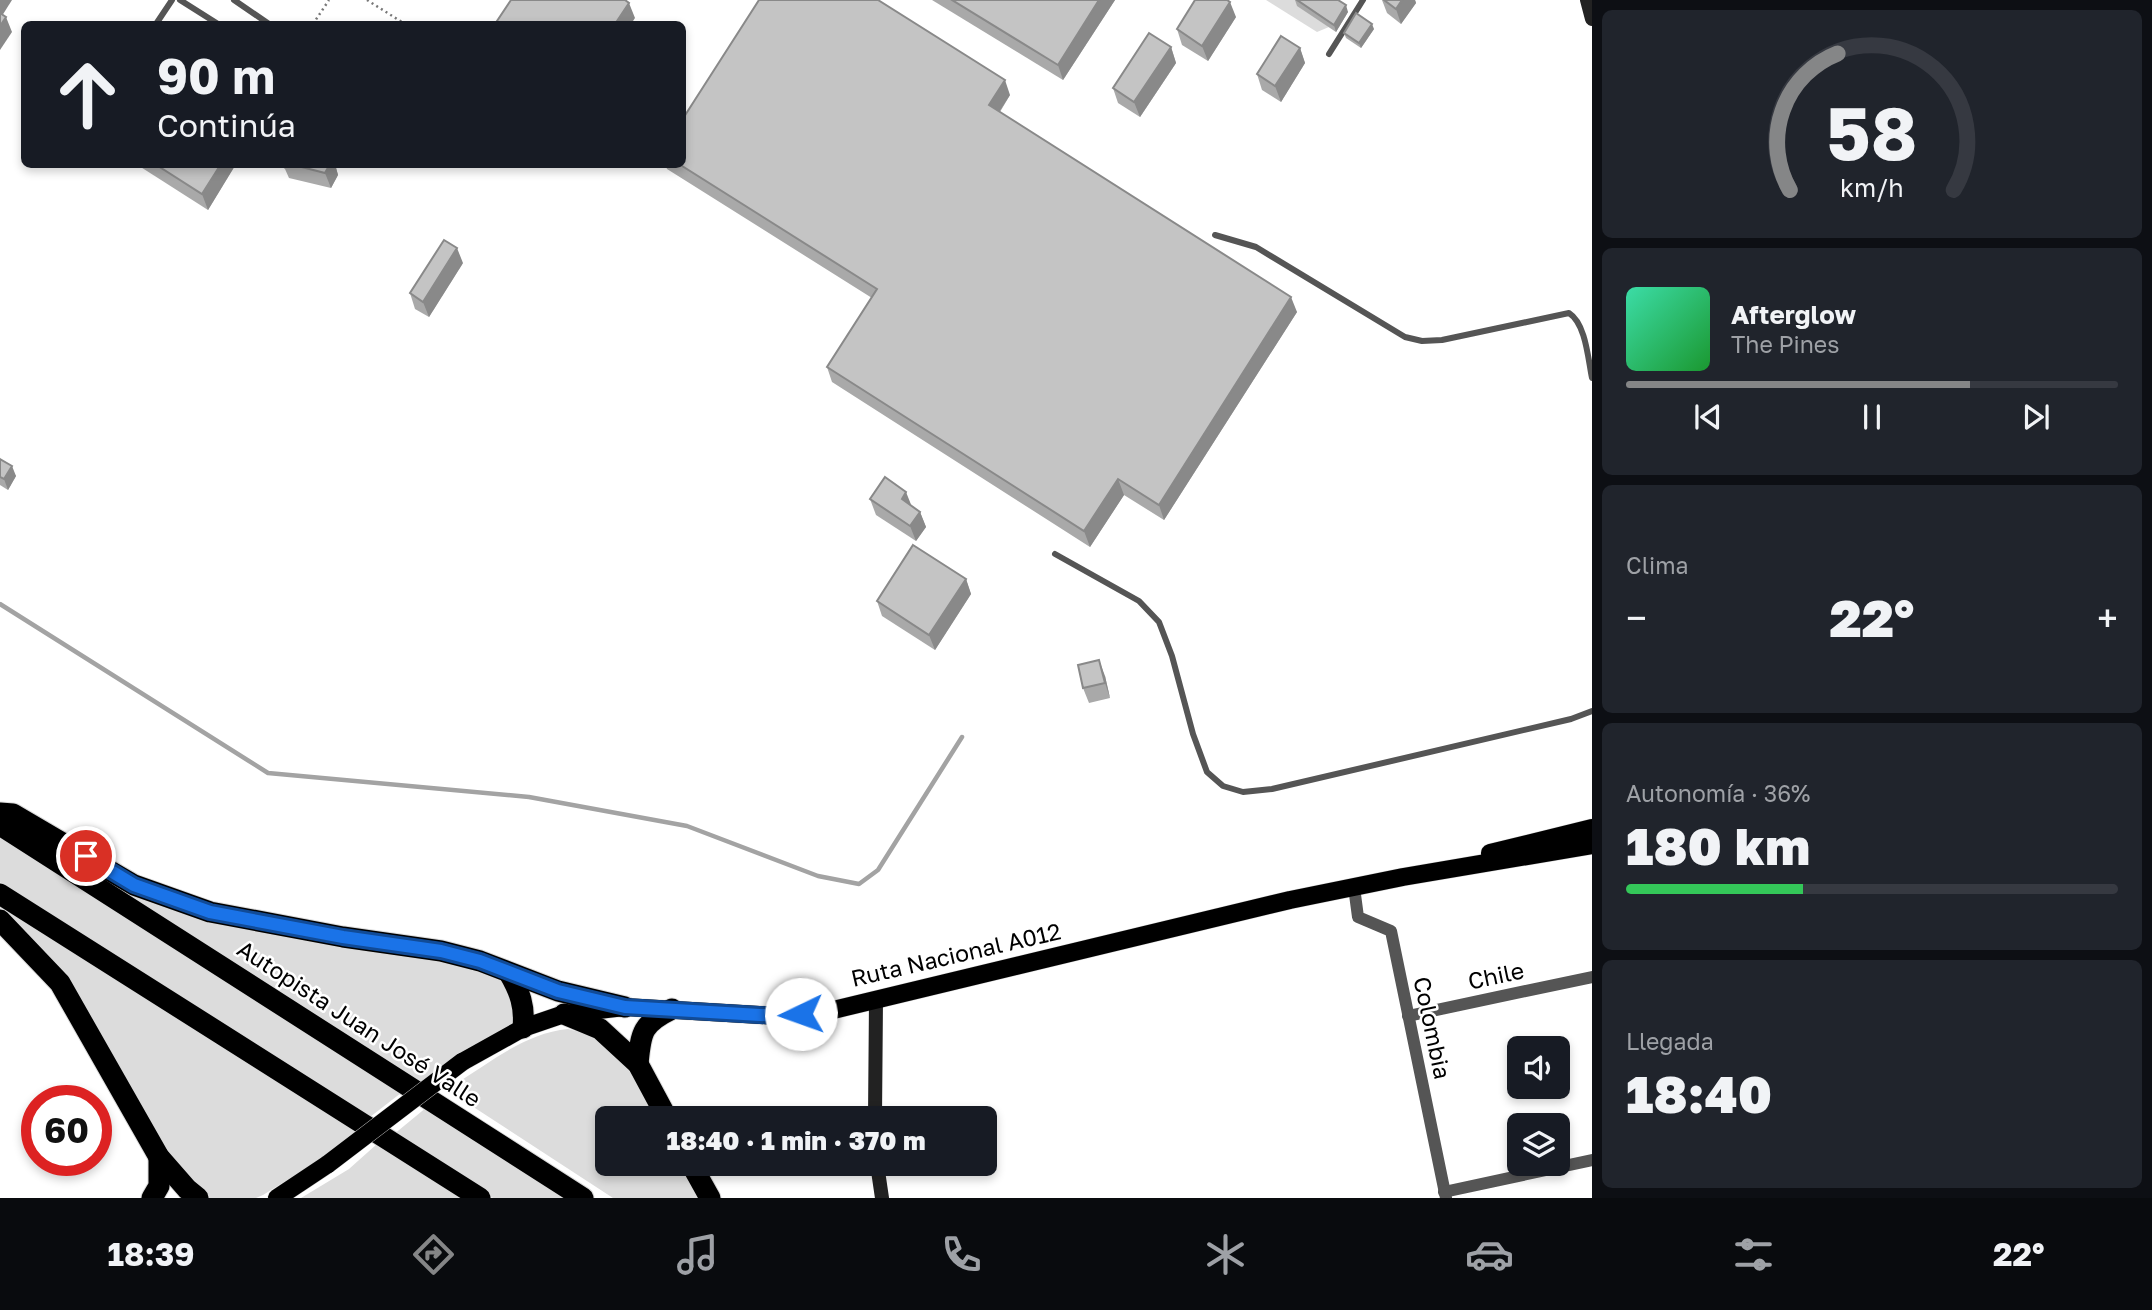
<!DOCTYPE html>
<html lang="es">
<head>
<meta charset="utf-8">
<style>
  body { margin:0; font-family:"Golos Text",sans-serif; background:#20242c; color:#f1f3f6; height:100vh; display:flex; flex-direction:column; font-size:26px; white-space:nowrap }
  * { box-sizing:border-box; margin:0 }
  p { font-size:23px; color:#9ea1a6 }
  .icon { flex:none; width:38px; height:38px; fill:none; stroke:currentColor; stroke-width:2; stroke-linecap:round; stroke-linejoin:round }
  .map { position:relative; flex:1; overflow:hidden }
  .drawer { display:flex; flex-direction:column; gap:10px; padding:10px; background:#0d0f14; width:560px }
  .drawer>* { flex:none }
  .guide { position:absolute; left:21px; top:21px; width:665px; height:147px; border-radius:10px; box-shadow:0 4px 10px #0003; background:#171b24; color:#f1f3f6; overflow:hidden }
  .tools { position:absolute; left:1507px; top:1036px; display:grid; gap:14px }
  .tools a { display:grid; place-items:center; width:63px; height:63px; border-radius:10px; background:#171b24; box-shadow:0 4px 10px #0003; font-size:35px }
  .speed { position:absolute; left:21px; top:1085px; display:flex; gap:14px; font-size:35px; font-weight:700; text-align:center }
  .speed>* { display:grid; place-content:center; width:91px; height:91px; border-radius:50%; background:#171b24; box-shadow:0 4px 10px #0003; line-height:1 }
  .speed .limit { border:10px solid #d22; background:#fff; color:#111 }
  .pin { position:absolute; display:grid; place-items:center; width:60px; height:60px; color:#fff; margin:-30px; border:4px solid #fff; border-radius:50%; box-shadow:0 2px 7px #0007 }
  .me { position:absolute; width:77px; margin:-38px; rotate:267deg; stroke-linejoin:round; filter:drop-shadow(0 0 5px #0008) }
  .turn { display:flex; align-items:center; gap:24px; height:147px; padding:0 21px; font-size:32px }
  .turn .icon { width:91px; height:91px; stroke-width:2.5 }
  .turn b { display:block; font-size:49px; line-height:60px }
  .big { font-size:52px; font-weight:800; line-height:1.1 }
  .drawer .card { flex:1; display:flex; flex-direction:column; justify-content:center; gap:10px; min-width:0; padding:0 24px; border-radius:10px; background:#20242c }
  .drawer .dial { align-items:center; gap:0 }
  .dial svg { height:182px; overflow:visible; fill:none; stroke:#363941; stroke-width:7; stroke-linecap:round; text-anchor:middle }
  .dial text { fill:#f1f3f6; stroke:none }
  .song { display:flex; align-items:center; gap:21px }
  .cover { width:84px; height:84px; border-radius:10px; background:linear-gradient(135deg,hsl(160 70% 55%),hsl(130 70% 35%)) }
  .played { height:7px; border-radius:4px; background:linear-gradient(90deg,#858687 70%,#363941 70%) }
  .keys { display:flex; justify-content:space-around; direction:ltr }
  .heat { display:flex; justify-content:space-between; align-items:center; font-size:38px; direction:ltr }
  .charge { height:10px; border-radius:5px; background:linear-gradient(90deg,#34c759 36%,#363941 0) }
  .trip { position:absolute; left:595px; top:1106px; width:402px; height:70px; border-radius:10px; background:#171b24; box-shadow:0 4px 10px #0003; font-weight:800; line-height:70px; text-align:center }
  .tab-bar { display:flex; height:112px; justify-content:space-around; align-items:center; background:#090b0e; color:#9ea1a6 }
  .tab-bar .icon { width:49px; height:49px }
  .tab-bar .selected { color:#858687 }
  .tab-bar b { font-size:32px; color:#f1f3f6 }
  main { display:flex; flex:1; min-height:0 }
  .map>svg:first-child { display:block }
  .green { fill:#dcdcdc }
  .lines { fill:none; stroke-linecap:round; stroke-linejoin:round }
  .stream { stroke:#a3a3a3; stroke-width:4.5 }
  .primary-casing { stroke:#dbdbdb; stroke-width:19 }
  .motorway-casing { stroke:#dbdbdb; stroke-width:23 }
  .path { stroke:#777; stroke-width:2.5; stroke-dasharray:2 3.5; stroke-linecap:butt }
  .service { stroke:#555; stroke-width:6 }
  .minor { stroke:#555; stroke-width:12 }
  .secondary { stroke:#222; stroke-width:14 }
  .primary { stroke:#000; stroke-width:18 }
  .motorway { stroke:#000; stroke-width:21 }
  .primary-bridge-casing { stroke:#dbdbdb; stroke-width:19; stroke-linecap:butt }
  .primary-bridge { stroke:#000; stroke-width:18 }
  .wall { fill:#a9a9a9 }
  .shaded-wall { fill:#898989 }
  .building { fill:#c4c4c4; stroke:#898989; stroke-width:2 }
  .route-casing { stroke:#114b97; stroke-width:18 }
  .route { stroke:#1a73e8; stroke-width:12 }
  .labels { text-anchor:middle; stroke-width:5; stroke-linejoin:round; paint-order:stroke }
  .street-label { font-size:23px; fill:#000; stroke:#fff }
</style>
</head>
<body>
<main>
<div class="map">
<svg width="1592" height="1198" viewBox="0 0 1592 1198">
  <rect width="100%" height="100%" fill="#fff"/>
  <g class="green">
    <path d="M 1266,0 L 1301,0 L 1329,27 L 1317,32 Z"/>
    <path d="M 0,837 L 401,1093 L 370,1117 L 0,882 Z"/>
    <path d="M 105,882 L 460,964 C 499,978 513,977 515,1023 L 425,1084 Z"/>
    <path d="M 0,902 L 356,1132 L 326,1156 L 263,1195 L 256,1198 L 208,1198 L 179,1171 L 0,912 Z"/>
    <path d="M 568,1029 L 591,1035 L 626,1065 L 661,1118 L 607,1118 L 607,1164 L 684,1164 L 704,1198 L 613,1198 L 455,1095 L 457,1083 C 492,1061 526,1033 568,1029 Z"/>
    <path d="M 427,1107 L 570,1198 L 493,1198 L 393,1135 Z"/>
    <path d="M 377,1144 L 464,1198 L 301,1198 L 349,1169 Z"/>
  </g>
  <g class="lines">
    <path class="stream" d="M 0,604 L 268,773 L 529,797 L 687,826 L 818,876 L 859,884 L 878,870 L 962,737"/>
    <g class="primary-casing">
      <g id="primary">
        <path d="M 1490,853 L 1592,828"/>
        <path d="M 462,1062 L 523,1028 L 564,1014 L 625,1007 L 778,1016 L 825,1012 L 1290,900 L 1403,877 L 1592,845"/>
        <path d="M 277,1198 L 328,1164"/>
      </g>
    </g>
    <g class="motorway-casing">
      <g id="motorway">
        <path d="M 0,813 L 13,814 L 134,885 L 210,912 L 343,937 L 441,951 L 480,961 L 558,991 L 625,1007"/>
        <path d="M 0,825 L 583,1198"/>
        <path d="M 0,894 L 480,1198"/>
        <path d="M 0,920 L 60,983 L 159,1157 L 187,1189 L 198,1198"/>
        <path d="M 509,973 C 520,992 525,1006 523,1028"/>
        <path d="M 564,1014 L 600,1029 L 638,1064 L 667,1118"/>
        <path d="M 638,1064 C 641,1033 641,1024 672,1009"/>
        <path d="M 691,1164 L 710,1198"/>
        <path d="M 152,1198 L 159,1186 L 159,1157"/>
      </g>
    </g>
    <g class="path">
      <path d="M 367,0 L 405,24"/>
      <path d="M 313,24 L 329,0"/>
    </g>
    <g class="service">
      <path d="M 180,0 L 218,24"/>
      <path d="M 234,0 L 269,24"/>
      <path d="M 156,24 L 172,0"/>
      <path d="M 1329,54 L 1363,0"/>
      <path d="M 1215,235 L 1256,247 L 1405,337 L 1422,341 L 1442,340 L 1569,313 C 1586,324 1588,359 1592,378"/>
      <path d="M 1055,554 L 1139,601 L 1159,622 L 1172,656 L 1193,734 L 1207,772 L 1223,786 L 1243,792 L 1272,789 L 1571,719 L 1592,711"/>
    </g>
    <g class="minor">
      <path d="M 1354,887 L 1358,917 L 1391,931 L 1446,1198"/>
      <path d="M 1408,1016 L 1592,977"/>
      <path d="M 1444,1192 L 1592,1160"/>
    </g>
    <g class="secondary">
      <path d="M 1587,0 L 1592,19"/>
      <path d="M 875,1118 L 876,1000"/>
      <path d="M 877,1164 L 882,1198"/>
    </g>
    <use href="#primary" class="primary"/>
    <use href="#motorway" class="motorway"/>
    <g class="primary-bridge-casing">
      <path id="primary-bridge" d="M 328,1164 L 462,1062"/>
    </g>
    <use href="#primary-bridge" class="primary-bridge"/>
  </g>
  <g class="wall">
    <path d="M 932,0 L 1115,0 L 1063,80 Z"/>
    <path d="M 1295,0 L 1338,0 L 1348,12 L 1336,32 L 1297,6 Z"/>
    <path d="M 1382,0 L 1415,0 L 1416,3 L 1401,24 L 1387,13 Z"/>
    <path d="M 1236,17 L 1208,61 L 1182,45 L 1177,29 Z"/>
    <path d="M 1374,29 L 1361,48 L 1346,38 L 1344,33 Z"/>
    <path d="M 1171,47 L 1176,63 L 1140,117 L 1118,103 L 1113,88 Z"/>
    <path d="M 1300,48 L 1305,63 L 1281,102 L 1262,90 L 1257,74 Z"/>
    <path d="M 1010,95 L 1000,112 L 1297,312 L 1164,520 L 1124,495 L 1090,547 L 832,382 L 827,367 L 872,298 L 667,169 L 665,164 L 682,164 Z"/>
    <path d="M 136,164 L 236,164 L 208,210 Z"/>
    <path d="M 279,164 L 335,164 L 338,175 L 331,188 L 289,178 L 285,169 Z"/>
    <path d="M 463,263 L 429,317 L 415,309 L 410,293 Z"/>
    <path d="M 0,459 L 16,476 L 8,490 L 0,485 Z"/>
    <path d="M 870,499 L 911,505 L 920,512 L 926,527 L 916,541 L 876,515 Z"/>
    <path d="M 966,579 L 971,594 L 935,650 L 882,616 L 877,601 Z"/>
    <path d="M 1105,676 L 1110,698 L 1089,703 L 1083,688 Z"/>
  </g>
  <g class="shaded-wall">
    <path d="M 0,0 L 12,0 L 0,19 Z"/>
    <path d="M 1099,0 L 1115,0 L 1063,80 L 1058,65 Z"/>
    <path d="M 1402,0 L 1415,0 L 1416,3 L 1401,24 L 1396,9 Z"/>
    <path d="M 1230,2 L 1236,17 L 1208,61 L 1202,46 Z"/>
    <path d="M 629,3 L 635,18 L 631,24 L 615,24 Z"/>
    <path d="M 1346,5 L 1348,12 L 1336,32 L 1334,25 Z"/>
    <path d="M 6,17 L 12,32 L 0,50 L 0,26 Z"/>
    <path d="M 1372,24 L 1374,29 L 1361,48 L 1359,43 Z"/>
    <path d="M 1171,47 L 1176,63 L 1140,117 L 1134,102 Z"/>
    <path d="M 1300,48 L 1305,63 L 1281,102 L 1275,86 Z"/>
    <path d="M 1005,80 L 1010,95 L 994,120 L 989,105 Z"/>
    <path d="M 221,164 L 236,164 L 208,210 L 202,194 Z"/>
    <path d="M 330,164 L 335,164 L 338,175 L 331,188 L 325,173 Z"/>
    <path d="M 457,248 L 463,263 L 429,317 L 423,302 Z"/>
    <path d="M 1291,297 L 1297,312 L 1164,520 L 1159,505 Z"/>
    <path d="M 12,466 L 16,476 L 8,490 L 4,479 Z"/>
    <path d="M 1118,479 L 1124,495 L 1090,547 L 1084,531 Z"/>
    <path d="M 906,492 L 912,507 L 902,499 Z"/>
    <path d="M 920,512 L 926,527 L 916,541 L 910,526 Z"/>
    <path d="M 966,579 L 971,594 L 935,650 L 929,635 Z"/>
    <path d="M 1099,660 L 1105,676 L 1110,698 L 1105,683 Z"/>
  </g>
  <g class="building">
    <path d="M 511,0 L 625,0 L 629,3 L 615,24 L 495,24 Z"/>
    <path d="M 759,0 L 878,0 L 1005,80 L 989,105 L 1291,297 L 1159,505 L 1118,479 L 1084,531 L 827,367 L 877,289 L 679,164 L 682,164 L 682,120 Z"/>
    <path d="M 952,0 L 1099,0 L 1058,65 Z"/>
    <path d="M 1195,0 L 1227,0 L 1230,2 L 1202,46 L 1177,29 Z"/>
    <path d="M 1297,0 L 1338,0 L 1346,5 L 1334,25 Z"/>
    <path d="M 1384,0 L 1402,0 L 1396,9 Z"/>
    <path d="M 0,13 L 6,17 L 0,26 Z"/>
    <path d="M 1356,13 L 1372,24 L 1359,43 L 1344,33 Z"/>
    <path d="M 1149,33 L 1171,47 L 1134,102 L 1113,88 Z"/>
    <path d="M 1281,36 L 1300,48 L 1275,86 L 1257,74 Z"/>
    <path d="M 155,164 L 221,164 L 202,194 Z"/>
    <path d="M 290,164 L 330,164 L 325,173 Z"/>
    <path d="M 444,240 L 457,248 L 423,302 L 410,293 Z"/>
    <path d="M 0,459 L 12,466 L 4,479 L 0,477 Z"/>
    <path d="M 885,477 L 906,492 L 902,499 L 920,512 L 910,526 L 870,499 Z"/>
    <path d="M 913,545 L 966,579 L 929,635 L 877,601 Z"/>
    <path d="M 1099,660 L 1105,683 L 1083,688 L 1078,665 Z"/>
  </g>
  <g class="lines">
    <g class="route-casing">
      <path id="route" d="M 86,856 L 134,885 L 210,912 L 343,937 L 441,951 L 480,961 L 558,991 L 625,1007 L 778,1016 L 801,1014"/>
    </g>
    <use href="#route" class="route"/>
  </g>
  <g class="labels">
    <g class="street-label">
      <text transform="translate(956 955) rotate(-13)" y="8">Ruta Nacional A012</text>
      <text transform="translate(1496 976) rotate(-12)" y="8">Chile</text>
      <text transform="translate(359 1024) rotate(33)" y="8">Autopista Juan José Valle</text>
      <text transform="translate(1432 1028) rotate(78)" y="8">Colombia</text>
    </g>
  </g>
</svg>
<div class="tools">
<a><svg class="icon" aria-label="sound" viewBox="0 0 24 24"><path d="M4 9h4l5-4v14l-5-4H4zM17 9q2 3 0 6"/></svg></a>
<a><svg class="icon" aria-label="layers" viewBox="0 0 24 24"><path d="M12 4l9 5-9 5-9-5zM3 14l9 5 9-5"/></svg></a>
</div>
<div class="speed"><div class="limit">60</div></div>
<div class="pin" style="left:86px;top:856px;background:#d93025"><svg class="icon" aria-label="arrive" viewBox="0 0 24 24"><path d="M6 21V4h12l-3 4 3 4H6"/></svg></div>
<svg class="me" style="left:801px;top:1014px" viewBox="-20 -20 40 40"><circle r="19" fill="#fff"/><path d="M0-13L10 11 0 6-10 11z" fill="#1a73e8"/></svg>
<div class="trip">18:40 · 1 min · 370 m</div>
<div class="guide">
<div class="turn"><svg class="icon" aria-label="ahead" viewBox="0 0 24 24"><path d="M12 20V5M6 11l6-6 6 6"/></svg><div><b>90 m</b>Continúa</div></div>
</div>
</div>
<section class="drawer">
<div class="card dial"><svg viewBox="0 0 100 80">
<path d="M14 69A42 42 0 1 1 86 69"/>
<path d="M14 69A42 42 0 0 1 35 9" stroke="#858687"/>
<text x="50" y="56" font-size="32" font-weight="700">58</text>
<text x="50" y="72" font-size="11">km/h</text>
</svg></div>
<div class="card">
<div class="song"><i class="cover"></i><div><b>Afterglow</b><p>The Pines</p></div></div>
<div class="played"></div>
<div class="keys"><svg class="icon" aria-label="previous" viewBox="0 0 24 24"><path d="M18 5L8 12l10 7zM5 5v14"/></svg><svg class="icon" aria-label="pause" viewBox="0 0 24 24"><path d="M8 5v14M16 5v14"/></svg><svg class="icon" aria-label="next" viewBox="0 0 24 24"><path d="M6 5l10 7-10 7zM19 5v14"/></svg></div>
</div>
<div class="card"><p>Clima</p>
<div class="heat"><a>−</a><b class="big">22°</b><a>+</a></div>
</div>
<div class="card"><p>Autonomía · 36%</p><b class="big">180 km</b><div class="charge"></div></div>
<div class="card"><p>Llegada</p><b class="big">18:40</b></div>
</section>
</main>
<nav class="tab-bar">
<b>18:39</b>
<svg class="icon selected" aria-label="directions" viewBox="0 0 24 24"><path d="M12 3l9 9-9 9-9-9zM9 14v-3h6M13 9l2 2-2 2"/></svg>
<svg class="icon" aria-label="music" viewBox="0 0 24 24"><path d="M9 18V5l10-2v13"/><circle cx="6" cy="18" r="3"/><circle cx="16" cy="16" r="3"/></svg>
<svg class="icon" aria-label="phone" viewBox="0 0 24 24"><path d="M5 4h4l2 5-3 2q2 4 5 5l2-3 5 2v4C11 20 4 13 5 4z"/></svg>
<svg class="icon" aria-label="climate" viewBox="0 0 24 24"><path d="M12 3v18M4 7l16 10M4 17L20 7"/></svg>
<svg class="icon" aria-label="car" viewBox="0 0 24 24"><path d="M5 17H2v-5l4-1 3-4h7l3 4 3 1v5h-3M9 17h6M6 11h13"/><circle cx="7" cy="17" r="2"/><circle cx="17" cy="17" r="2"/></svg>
<svg class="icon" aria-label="filters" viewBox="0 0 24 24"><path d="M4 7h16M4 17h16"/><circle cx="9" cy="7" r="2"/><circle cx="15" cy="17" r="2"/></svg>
<b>22°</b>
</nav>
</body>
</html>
